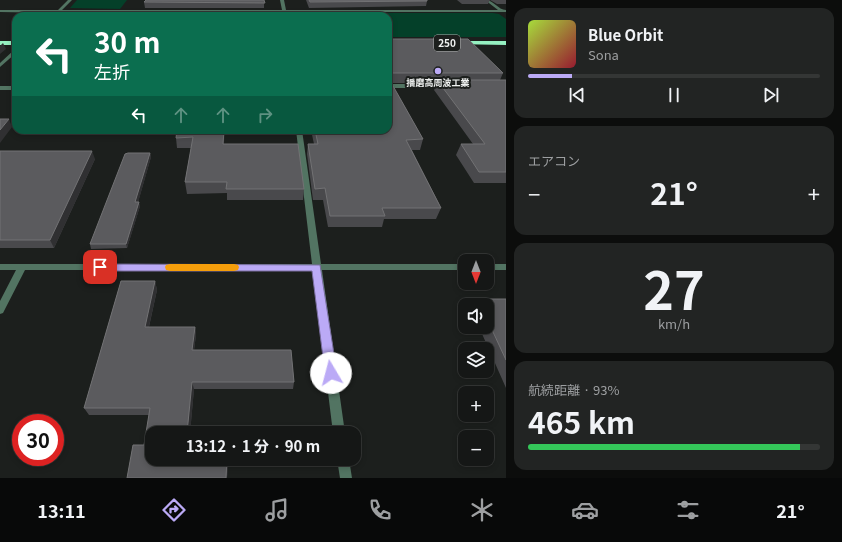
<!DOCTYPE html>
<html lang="ja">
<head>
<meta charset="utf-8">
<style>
  body { margin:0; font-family:Georgia,"Noto Sans JP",serif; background:#222423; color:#f1f3f6; height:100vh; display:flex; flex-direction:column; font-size:15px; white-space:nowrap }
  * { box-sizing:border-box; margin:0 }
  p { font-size:13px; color:#9d9fa1 }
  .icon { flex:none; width:22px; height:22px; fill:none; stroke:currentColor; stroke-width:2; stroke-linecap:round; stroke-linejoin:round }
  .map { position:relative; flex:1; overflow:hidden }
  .details { display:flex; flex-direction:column; gap:8px; padding:8px; background:#0c0d0c; width:336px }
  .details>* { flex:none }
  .hud { position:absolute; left:12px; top:12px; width:380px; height:122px; border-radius:12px; box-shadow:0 2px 6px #0003,0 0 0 1px #343635; background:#0b6e4f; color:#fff; overflow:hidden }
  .needle { width:26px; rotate:180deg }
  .tools { position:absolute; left:458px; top:254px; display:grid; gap:8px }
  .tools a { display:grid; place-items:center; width:36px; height:36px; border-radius:8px; background:#151716; box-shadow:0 2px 6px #0003,0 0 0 1px #343635; font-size:20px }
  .speed { position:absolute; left:12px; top:414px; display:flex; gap:8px; font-size:20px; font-weight:700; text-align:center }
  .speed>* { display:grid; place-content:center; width:52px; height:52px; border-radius:50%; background:#151716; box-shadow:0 2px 6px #0003,0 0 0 1px #343635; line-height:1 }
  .speed .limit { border:6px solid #d22; background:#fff; color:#111 }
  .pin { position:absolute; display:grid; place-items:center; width:34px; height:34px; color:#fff; margin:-17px; border-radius:8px; box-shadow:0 2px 6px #0006 }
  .me { position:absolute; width:44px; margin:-22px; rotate:352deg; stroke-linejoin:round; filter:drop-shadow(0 0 3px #0008) }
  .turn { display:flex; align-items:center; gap:14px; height:84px; padding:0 16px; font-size:18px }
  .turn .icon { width:52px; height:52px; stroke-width:2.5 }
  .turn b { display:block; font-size:28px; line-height:34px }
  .lanes { display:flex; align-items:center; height:38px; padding:0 16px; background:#0003; justify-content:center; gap:20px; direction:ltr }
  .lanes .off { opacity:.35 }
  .big { font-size:30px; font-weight:700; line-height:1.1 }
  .details .widget { flex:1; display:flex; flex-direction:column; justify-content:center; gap:6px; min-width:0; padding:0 14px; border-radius:12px; background:#222423 }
  .details .dial { align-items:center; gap:0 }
  .dial b { font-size:52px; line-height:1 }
  .song { display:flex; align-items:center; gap:12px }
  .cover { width:48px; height:48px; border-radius:6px; background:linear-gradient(135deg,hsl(80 70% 55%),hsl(350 70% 35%)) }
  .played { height:4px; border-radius:2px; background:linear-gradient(90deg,#bbaaf6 15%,#343635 15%) }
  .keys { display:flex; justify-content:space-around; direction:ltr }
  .heat { display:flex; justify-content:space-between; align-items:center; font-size:22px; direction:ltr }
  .charge { height:6px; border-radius:3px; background:linear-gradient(90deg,#34c759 93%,#343635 0) }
  .trip { position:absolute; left:145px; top:426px; width:216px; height:40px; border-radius:12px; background:#151716; box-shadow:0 2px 6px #0003,0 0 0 1px #343635; font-weight:700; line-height:40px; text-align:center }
  .menu { display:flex; height:64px; justify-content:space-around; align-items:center; background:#080909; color:#9d9fa1 }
  .menu .icon { width:28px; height:28px }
  .menu .current { color:#bbaaf6 }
  .menu b { font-size:18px; color:#f1f3f6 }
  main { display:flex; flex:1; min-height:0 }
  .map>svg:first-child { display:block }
  .green { fill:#044029 }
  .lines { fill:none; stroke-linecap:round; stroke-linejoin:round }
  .street { fill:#527462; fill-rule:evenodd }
  .highway { fill:#95f0c1; fill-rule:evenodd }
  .wall { fill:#49494c }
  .shaded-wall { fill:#303032 }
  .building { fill:#5b5b5e; stroke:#727274 }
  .route { fill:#bbaaf6; stroke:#7a6ea0 }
  .slow { fill:#f59e0b }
  .poi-dot { fill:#bbaaf6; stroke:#1c1f1d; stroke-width:1.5 }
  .labels { text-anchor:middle; stroke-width:4; stroke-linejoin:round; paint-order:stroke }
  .far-poi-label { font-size:9px; font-weight:bold; fill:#eef0ef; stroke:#1c1f1d }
  .shield { fill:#1c1f1d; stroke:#afb1b0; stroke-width:1 }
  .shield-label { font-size:10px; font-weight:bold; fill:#eef0ef }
</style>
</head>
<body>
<main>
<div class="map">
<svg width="506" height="478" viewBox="0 0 506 478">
  <rect width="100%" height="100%" fill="#1c1f1d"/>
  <g class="green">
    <path d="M 77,0 L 127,0 L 120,9 L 70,8 Z"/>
    <path d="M 69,13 L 493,13 L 499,14 L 506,19 L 506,37 L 388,37 L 388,16 L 61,16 Z"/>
  </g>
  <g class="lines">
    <g class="street">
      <path d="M 68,0 L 72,0 L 62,10 L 282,10 L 280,0 L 284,0 L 286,10 L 498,10 L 485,0 C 494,0 498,10 506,10 L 506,12 L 60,12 L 58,13 L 0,12 L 0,10 L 58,10 Z"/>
      <path d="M 14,50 L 16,50 L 16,53 L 0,67 L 0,63 Z"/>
      <path d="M 388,84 L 445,84 L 448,86 L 445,88 L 388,88 Z"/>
      <rect x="0" y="86" width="16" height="4"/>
      <path d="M 296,130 L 302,130 L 321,264 L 465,264 L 465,270 L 322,270 L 345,433 L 333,433 L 313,270 L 25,270 L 3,313 L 0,314 L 0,301 L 16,270 L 0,270 L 0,264 L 312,264 Z"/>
      <rect x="487" y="264" width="19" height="6"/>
      <path d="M 337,459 L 349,459 L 352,478 L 340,478 Z"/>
    </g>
    <g class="highway">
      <rect x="0" y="41" width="16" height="4"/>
      <path d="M 455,41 L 506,41 L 506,45 L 453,44 L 453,42 Z"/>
    </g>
  </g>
  <g class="wall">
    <path d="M 264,0 L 264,8 L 145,8 L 144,2 Z"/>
    <path d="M 306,0 L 427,0 L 427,1 L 426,6 L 309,8 Z"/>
    <path d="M 457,0 L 490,0 L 488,4 L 462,4 Z"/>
    <path d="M 490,0 L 506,0 L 506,4 L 497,4 Z"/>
    <path d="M 388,39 L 503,73 L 500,80 L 506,80 L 506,183 L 474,183 L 456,155 L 461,144 L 473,144 L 434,90 L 436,83 L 391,83 L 423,139 L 420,150 L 412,150 L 441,208 L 436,219 L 384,219 L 382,227 L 328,227 L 323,200 L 313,200 L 307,154 L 308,144 L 314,144 L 311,130 L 388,130 Z"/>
    <path d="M 177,130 L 224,144 L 304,189 L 303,200 L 227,200 L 227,193 L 187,194 L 185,182 L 191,148 L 177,148 L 176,138 Z"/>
    <path d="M 0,151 L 95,159 L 54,248 L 0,248 Z"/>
    <path d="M 150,153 L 151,157 L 138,202 L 140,206 L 127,248 L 91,249 L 90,244 Z"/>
    <path d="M 121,281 L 155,281 L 157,290 L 149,327 L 195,327 L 196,335 L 194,350 L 291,350 L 294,382 L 293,389 L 194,389 L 190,433 L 152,433 L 152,459 L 228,459 L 227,478 L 127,478 L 133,445 L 144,445 L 149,415 L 89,415 L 84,408 Z"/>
    <path d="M 478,299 L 506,299 L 506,388 L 479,327 L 487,327 L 487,305 L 474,305 Z"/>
  </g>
  <g class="shaded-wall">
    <path d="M 3,43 L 6,49 L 0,54 L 0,46 Z"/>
    <path d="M 9,119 L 12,127 L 0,143 L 0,130 Z"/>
    <path d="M 224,130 L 225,130 L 223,155 L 223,144 Z"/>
    <path d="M 92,151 L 95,159 L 54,248 L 50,240 Z"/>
    <path d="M 150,153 L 151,157 L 137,206 L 135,202 Z"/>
    <path d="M 139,202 L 140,206 L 127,248 L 126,244 Z"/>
    <path d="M 155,281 L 157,290 L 147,335 L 145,327 Z"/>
    <path d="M 195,327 L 196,335 L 193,358 L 192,350 Z"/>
    <path d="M 192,382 L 194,389 L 190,433 L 187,433 Z"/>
    <path d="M 227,459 L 228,459 L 227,478 L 226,478 Z"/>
  </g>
  <g class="building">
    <path d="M 146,0 L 264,0 L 265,3 L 144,2 Z"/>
    <path d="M 309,0 L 427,0 L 427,1 L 310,2 Z"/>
    <path d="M 388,39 L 468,39 L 503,73 L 388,73 Z"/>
    <path d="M 388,77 L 423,139 L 406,140 L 441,208 L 382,208 L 385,216 L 330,216 L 325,188 L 315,189 L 308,144 L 318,144 L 315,130 L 388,130 Z"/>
    <path d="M 437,80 L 506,80 L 506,172 L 479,172 L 461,144 L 485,144 Z"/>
    <path d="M 0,119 L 9,119 L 0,130 Z"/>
    <path d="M 177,130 L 224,130 L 223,144 L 298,144 L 304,189 L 226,189 L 227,182 L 185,182 L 193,137 L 176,138 Z"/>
    <path d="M 0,151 L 92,151 L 50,240 L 0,240 Z"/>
    <path d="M 128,153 L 150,153 L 135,202 L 139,202 L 126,244 L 90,244 L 125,154 Z"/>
    <path d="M 121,281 L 155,281 L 145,327 L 195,327 L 192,350 L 291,350 L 294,382 L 192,382 L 187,433 L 152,433 L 152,459 L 227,459 L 226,478 L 127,478 L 133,445 L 144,445 L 150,408 L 84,408 Z"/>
    <path d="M 478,299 L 506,299 L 506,360 L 487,319 L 487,305 L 480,305 Z"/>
  </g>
  <path class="route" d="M 100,264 L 320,265 L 337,373 L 335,377 L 331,378 L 327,377 L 325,373 L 312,271 L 100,271 L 96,270 L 95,267 L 96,265 Z"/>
  <path class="slow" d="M 170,264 L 234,264 L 238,265 L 239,267 L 238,270 L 234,271 L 170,271 L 166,270 L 165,267 L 166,265 Z"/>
  <circle class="poi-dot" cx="438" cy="71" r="4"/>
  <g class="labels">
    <g class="far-poi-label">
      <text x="438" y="86">播磨高周波工業</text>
    </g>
    <rect class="shield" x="434" y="35" width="26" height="16" rx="3"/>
    <g class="shield-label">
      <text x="447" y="47">250</text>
    </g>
  </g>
</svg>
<div class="tools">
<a><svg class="needle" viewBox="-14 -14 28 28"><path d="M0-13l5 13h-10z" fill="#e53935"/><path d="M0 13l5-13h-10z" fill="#9d9fa1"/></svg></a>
<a><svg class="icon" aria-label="sound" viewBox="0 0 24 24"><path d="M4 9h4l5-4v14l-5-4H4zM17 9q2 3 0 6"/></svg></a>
<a><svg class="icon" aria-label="layers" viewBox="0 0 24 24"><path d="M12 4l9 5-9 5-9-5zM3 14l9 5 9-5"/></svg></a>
<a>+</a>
<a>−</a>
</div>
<div class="speed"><div class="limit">30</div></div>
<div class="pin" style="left:100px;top:267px;background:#d93025"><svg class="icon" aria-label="arrive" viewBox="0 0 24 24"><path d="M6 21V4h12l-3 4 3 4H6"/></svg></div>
<svg class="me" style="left:331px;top:373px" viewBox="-20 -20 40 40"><circle r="19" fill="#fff"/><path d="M0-13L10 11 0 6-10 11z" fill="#bbaaf6"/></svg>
<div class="trip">13:12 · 1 分 · 90 m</div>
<div class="hud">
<div class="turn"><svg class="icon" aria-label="left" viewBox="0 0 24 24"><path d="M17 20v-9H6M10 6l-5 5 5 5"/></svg><div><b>30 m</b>左折</div></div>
<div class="lanes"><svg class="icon" aria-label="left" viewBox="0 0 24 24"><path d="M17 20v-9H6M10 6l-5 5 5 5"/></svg><svg class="icon off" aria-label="ahead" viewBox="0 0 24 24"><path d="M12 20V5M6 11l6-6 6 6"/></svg><svg class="icon off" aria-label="ahead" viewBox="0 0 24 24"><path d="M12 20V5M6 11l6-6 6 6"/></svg><svg class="icon off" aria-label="right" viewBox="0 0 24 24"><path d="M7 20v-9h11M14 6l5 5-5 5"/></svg></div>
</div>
</div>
<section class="details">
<div class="widget">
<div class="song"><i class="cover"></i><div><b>Blue Orbit</b><p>Sona</p></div></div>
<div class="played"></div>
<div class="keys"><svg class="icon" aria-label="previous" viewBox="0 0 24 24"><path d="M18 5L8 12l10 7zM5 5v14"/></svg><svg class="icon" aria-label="pause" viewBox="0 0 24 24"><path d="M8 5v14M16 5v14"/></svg><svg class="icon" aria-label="next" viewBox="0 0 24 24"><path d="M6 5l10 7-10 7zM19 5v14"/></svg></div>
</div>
<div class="widget"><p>エアコン</p>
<div class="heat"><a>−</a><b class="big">21°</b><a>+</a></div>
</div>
<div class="widget dial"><b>27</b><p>km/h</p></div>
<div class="widget"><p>航続距離 · 93%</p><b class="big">465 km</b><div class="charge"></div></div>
</section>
</main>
<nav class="menu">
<b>13:11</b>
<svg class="icon current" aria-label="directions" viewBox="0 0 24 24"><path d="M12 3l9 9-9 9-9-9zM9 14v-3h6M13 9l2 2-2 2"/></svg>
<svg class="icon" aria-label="music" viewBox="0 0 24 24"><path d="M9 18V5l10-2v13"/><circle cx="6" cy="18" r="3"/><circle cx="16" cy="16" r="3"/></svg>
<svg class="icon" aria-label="phone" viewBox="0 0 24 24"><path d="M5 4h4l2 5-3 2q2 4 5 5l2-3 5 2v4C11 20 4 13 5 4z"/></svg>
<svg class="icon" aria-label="climate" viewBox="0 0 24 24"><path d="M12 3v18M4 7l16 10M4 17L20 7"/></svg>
<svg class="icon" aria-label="car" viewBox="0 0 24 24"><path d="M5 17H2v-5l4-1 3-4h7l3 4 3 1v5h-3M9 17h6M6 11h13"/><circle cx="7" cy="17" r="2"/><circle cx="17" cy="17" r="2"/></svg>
<svg class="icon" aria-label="filters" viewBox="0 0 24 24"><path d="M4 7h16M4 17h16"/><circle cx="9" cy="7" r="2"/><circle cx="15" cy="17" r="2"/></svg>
<b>21°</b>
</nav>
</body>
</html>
